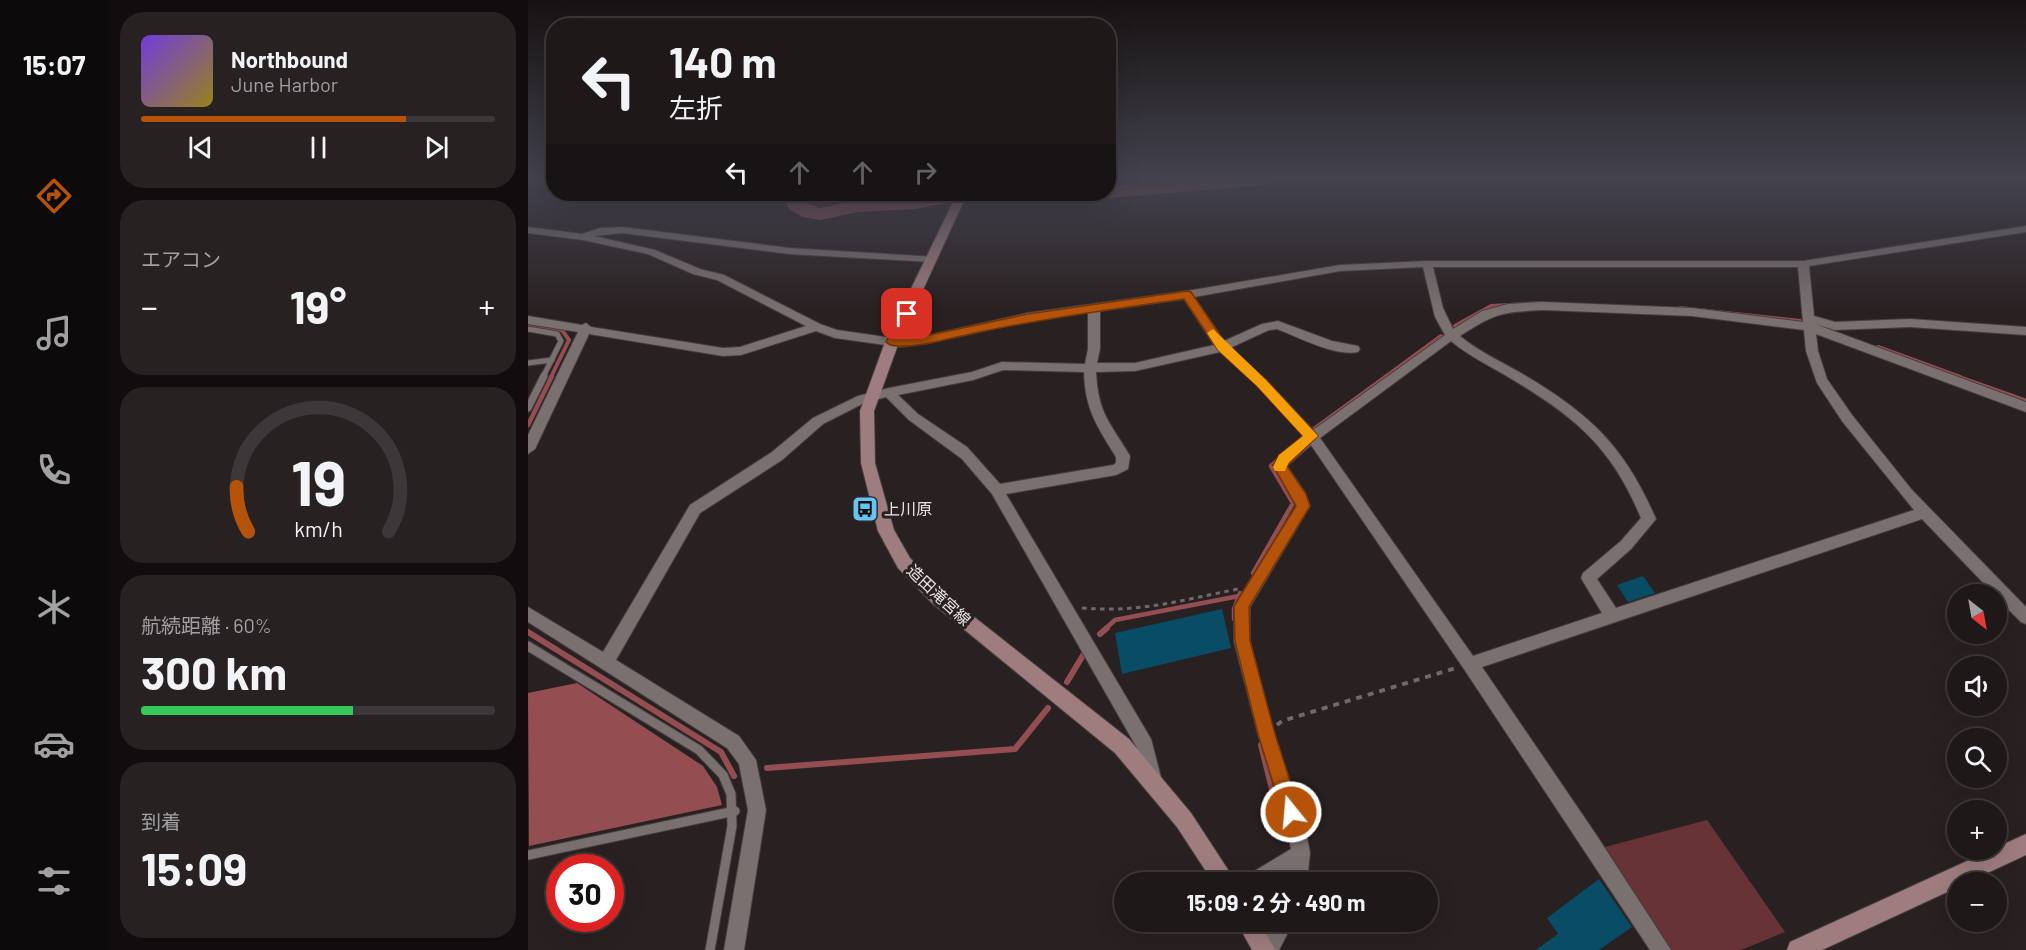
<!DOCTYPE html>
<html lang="ja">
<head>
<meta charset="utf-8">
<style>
  body { margin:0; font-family:Barlow,"Noto Sans JP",sans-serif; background:#272122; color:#f1f3f6; height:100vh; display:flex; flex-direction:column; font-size:22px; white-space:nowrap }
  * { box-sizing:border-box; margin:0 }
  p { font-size:20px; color:#a1a0a2 }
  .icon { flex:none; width:33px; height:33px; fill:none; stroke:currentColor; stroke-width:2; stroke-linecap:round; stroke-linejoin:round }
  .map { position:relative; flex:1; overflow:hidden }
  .details { display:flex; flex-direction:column; gap:12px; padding:12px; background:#110d0e; width:420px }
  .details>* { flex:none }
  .hud { position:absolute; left:18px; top:18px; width:570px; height:183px; border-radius:24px; box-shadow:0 6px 24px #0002,0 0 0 2px #3c3738; background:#1f1819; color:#f1f3f6; overflow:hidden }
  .needle { width:39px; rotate:149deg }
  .tools { position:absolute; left:1419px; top:584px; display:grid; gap:12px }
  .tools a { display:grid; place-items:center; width:60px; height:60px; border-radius:50%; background:#1f1819; box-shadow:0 6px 24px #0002,0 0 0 2px #3c3738; font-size:30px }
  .speed { position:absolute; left:18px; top:854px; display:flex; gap:12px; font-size:30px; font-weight:700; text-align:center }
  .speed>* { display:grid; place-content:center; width:78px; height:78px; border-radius:50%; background:#1f1819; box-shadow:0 6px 24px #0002,0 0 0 2px #3c3738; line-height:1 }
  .speed .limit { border:9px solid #d22; background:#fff; color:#111 }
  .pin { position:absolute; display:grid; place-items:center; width:51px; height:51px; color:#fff; margin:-26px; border-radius:12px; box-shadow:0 3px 9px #0006 }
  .me { position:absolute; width:66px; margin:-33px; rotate:343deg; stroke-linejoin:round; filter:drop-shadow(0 0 4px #0008) }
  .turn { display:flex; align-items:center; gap:21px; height:126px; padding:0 24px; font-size:27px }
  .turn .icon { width:78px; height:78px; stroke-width:2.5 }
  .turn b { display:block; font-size:42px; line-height:51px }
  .lanes { display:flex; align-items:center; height:57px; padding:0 24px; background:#0003; justify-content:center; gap:30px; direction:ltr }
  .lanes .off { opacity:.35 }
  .big { font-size:45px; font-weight:700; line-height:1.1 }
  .details .tile { flex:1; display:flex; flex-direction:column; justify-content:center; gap:9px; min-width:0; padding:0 21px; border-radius:24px; background:#272122 }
  .details .dial { align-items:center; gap:0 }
  .dial svg { height:156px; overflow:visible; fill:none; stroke:#3c3738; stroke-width:7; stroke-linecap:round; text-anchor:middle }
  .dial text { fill:#f1f3f6; stroke:none }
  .song { display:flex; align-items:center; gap:18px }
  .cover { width:72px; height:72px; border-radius:9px; background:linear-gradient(135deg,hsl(260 70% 55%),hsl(50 70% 35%)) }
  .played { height:6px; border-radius:3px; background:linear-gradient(90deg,#b45309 75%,#3c3738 75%) }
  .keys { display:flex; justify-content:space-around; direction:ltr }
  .heat { display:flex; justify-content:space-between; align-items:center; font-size:33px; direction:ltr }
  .charge { height:9px; border-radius:4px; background:linear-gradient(90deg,#34c759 60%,#3c3738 0) }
  .trip { position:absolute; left:586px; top:872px; width:324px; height:60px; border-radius:30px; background:#1f1819; box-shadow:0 6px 24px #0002,0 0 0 2px #3c3738; font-weight:700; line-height:60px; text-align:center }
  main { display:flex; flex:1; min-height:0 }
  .menu { display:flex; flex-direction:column; width:108px; justify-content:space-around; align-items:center; background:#0c0a0a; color:#a1a0a2 }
  .menu .icon { width:42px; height:42px }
  .menu .selected { color:#b45309 }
  .menu b { font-size:27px; color:#f1f3f6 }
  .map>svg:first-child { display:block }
  .green { fill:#683337 }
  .water { fill:#944e52 }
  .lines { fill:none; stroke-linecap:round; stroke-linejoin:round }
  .stream-far2 { stroke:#944e52; stroke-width:4 }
  .stream-far1 { stroke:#944e52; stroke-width:4.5 }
  .stream { stroke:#944e52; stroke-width:6 }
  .river { fill:#944e52; fill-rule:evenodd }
  .building { fill:#084c66 }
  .lane-far2-casing { stroke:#463e3e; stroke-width:7 }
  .lane-far1-casing { stroke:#463e3e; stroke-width:9 }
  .lane-casing { stroke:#463e3e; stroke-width:11 }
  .street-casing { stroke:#463e3e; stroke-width:2 }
  .secondary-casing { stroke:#463e3e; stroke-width:2 }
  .path-far1 { stroke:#706869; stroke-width:3; stroke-dasharray:4.5 4.5; stroke-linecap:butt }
  .path { stroke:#706869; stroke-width:4; stroke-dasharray:6 6; stroke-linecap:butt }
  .lane-far2 { stroke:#7b7070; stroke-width:5 }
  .lane-far1 { stroke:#7b7070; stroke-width:7 }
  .lane { stroke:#7b7070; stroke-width:9 }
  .street { fill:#7b7070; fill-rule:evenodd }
  .secondary { fill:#9f7d7e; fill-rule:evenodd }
  .route { fill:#b45309; stroke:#753606; stroke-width:1.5 }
  .slow { fill:#f59e0b }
  .labels { text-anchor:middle; stroke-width:6; stroke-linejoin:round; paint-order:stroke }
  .poi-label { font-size:16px; fill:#e9e3e3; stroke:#292021; text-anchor:start }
  .street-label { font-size:16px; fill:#e9e3e3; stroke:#292021 }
</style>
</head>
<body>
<main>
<nav class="menu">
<b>15:07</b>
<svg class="icon selected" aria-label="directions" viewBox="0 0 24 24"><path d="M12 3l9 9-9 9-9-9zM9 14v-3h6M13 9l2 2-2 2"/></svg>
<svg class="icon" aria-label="music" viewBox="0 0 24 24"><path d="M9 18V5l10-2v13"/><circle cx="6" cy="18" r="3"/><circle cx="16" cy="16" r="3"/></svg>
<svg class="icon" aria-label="phone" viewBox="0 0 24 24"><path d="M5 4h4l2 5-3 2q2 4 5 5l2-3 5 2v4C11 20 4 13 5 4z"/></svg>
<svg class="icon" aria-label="climate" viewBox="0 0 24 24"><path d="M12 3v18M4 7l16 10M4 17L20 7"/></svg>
<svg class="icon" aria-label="car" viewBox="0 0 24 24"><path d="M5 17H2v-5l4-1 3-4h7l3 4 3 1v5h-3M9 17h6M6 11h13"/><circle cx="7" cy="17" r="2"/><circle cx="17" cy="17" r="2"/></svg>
<svg class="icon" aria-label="filters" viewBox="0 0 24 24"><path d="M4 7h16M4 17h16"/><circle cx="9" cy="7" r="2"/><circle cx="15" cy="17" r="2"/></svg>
</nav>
<section class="details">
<div class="tile">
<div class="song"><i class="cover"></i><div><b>Northbound</b><p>June Harbor</p></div></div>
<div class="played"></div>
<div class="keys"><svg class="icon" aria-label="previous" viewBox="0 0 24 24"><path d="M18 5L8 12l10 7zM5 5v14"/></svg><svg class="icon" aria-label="pause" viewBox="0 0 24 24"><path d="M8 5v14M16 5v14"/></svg><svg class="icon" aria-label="next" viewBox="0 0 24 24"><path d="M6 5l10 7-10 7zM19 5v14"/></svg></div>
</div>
<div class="tile"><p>エアコン</p>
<div class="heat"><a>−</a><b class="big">19°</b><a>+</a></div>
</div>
<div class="tile dial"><svg viewBox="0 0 100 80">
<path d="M14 69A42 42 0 1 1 86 69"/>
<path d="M14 69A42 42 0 0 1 8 46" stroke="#b45309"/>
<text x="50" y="56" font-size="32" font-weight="700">19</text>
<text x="50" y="72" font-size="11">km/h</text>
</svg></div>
<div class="tile"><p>航続距離 · 60%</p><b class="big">300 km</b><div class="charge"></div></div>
<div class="tile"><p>到着</p><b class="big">15:09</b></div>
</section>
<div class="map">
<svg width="1498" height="950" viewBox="0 0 1498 950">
  <rect width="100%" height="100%" fill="#292021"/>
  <path class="green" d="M 1179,820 L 1257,932 L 1213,950 L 1143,950 L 1077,847 Z"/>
  <path class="water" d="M 49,683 L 175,766 L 189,787 L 194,805 L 1,846 L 0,693 Z"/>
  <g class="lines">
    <g class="stream-far2">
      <path d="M 1152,308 L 1272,321"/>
      <path d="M 0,325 L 34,330 L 41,340 L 23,377"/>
      <path d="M 927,326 L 963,306 L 1014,303"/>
      <path d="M 1350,347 L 1432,377"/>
      <path d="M 857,377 L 913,336"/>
    </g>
    <g class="stream-far1">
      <path d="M 1428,376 L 1498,401"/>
      <path d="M 0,425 L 24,376"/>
      <path d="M 786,429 L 859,376"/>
      <path d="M 725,573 L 765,503 L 743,466 L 777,436"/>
      <path d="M 706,619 L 706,609 L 712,593"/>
      <path d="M 577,629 L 587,620 L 711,596"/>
    </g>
    <g class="stream">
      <path d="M 0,632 L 193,752 L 206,776"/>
      <path d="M 572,634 L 579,628"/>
      <path d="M 539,682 L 557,652"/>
      <path d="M 733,745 L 756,838"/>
      <path d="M 239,768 L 487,749 L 520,708"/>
      <path d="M 759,882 L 762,876"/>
    </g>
    <g class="river">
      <path d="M 672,179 L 747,179 L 737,185 L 580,198 L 571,194 L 580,194 L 580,186 Z"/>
      <path d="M 254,194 L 273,194 L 277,202 L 292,208 L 330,200 L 406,194 L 560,194 L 550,200 L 418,203 L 388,209 L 330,212 L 292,220 L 275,217 L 261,209 Z"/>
    </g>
  </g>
  <g class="building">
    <path d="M 1115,576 L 1127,593 L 1100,602 L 1089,585 Z"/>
    <path d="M 694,609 L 703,648 L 594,674 L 587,633 Z"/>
    <path d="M 1071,879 L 1104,927 L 1071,950 L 1008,950 L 1030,934 L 1019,918 Z"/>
  </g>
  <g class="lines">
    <g class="lane-far2-casing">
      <g id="lane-far2">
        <path d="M 0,329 L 29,334 L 33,341 L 15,377"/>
        <path d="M 0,363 L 24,360"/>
      </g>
    </g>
    <g class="lane-far1-casing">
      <path id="lane-far1" d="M 0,408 L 16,376"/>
    </g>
    <g class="lane-casing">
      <g id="lane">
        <path d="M 0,646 L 171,750 L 195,775 L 203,794 L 204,826 L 182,950"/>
        <path d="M 0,855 L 207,811"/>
      </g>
    </g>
    <g class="street-casing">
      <g id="street">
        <path d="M 1498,226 L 1498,232 L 1281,266 L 1286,316 L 1307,322 L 1382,319 L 1498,327 L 1498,335 L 1382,327 L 1307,330 L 1287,324 L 1498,402 L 1498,412 L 1288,334 L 1290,351 L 1299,379 L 1324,415 L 1384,490 L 1498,607 L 1498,624 L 1493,622 L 1468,597 L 1468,594 L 1466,594 L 1394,519 L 954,667 L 1069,836 L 1143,950 L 1122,950 L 936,669 L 783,445 L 759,466 L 776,491 L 782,506 L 722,607 L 722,641 L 746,734 L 778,832 L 782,853 L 779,882 L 761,882 L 762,871 L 744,882 L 718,882 L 720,875 L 763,849 L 760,832 L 730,734 L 706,641 L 706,606 L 768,506 L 745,465 L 776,437 L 730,386 L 692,352 L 607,371 L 568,372 C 570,414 582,422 602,456 L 600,469 L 588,475 L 478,494 L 623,739 L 634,781 L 631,787 L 625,790 L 619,787 L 609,748 L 464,494 L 434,459 L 381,420 L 358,397 L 334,404 L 295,424 L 254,460 L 172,513 L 88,660 L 211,736 L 228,760 L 238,810 L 216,950 L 196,950 L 220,810 L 211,764 L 199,748 L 0,622 L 0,607 L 75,652 L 162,505 L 244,452 L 285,418 L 330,396 L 361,388 L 444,372 L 474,362 L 557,364 L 560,349 L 560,312 L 500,321 L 397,344 L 372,347 L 307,338 L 288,331 L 213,355 L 195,356 L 61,334 L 7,449 L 0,454 L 0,435 L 50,332 L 0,324 L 0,316 L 54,325 L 58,323 L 63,327 L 195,348 L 212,347 L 278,326 L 189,280 L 165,274 L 120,254 L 55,240 L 0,233 L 0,227 L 54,234 L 72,228 L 94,227 L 261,248 L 408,257 L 409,259 L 404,262 L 261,254 L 94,233 L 66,236 L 127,250 L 172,269 L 196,275 L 292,324 L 309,330 L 372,339 L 397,336 L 500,313 L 659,291 L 812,265 L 899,261 L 1275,261 ZM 895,267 L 907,317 L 917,335 L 785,430 L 738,380 L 702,348 L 741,330 L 749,329 C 770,337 808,357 830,352 L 832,349 L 830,346 L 804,341 L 750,321 L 734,324 L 696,341 L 666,297 L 812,271 ZM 905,267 L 1270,267 L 1275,322 L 1164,308 L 1016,302 L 980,304 L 954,311 L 925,329 L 915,308 ZM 656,299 L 686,345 L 607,363 L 569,363 L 572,349 L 572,311 ZM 1016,310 L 1164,316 L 1276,330 L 1278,351 L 1289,383 L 1314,421 L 1386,510 L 1088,608 L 1069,579 L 1103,549 L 1128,519 C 1097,448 1065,416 998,376 C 976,363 951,352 932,336 C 967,313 974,312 1016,310 ZM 923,341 C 941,356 962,366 982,378 C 1047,417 1083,446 1113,518 L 1093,541 L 1055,573 L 1053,578 L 1074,613 L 945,656 L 792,438 ZM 475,370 L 556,372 C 557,410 569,426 588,457 L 588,463 L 585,465 L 472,484 L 439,447 L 390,414 L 370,395 L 445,380 Z"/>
        <path d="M 745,921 L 766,921 L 751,950 L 730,950 Z"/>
      </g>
    </g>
    <g class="secondary-casing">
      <g id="secondary">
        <path d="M 429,194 L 439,194 L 371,342 L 346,411 L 347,463 L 366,530 L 382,558 L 417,594 L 601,739 L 663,813 L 708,882 L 685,882 L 649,827 L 587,753 L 405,604 L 370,568 L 350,531 L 333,463 L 332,411 L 357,342 Z"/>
        <path d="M 1498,834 L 1498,855 L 1440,882 L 1430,882 L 1430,887 L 1294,950 L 1259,950 L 1262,942 Z"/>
        <path d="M 708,921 L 731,921 L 747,950 L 724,950 Z"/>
      </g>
    </g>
    <path class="path-far1" d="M 554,608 C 612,613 654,600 710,589"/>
    <path class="path" d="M 749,725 L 754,721 L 928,668"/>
    <use href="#lane-far2" class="lane-far2"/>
    <use href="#lane-far1" class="lane-far1"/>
    <use href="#lane" class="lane"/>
    <use href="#street" class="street"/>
    <use href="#secondary" class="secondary"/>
  </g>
  <linearGradient id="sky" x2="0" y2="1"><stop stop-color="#171212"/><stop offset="0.57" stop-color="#43424e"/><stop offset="1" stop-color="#43424e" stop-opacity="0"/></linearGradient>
  <rect width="1498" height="312" fill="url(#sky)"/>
  <path class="route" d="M 659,291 L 663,292 L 698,344 L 738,380 L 790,436 L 759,466 L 778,494 L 782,506 L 721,607 L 722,641 L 747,734 L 772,812 L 769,819 L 763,821 L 756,819 L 754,812 L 730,734 L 707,641 L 706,606 L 768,506 L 745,465 L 751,455 L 775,436 L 729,386 L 690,350 L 656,299 C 580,310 504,320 429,337 C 415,340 368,353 358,342 L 375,311 L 379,310 L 384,314 L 372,338 L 397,336 L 500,314 Z"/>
  <path class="slow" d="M 685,329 L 738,380 L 790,436 L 761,462 L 757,471 L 747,471 L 745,467 L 751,455 L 775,436 L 729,386 L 690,350 L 679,333 Z"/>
  <defs>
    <g id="bus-square" transform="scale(1.35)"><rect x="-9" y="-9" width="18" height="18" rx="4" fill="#68c4f0" stroke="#292021"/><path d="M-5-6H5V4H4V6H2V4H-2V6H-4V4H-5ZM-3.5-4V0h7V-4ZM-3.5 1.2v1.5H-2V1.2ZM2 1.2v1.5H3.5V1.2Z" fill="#111"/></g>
  </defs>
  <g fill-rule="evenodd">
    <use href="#bus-square" x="337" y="509"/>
  </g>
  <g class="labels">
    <g class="poi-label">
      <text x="356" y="515">上川原</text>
    </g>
    <g class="street-label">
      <text transform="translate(411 595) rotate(43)" y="6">造田滝宮線</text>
    </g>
  </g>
</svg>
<div class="tools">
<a><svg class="needle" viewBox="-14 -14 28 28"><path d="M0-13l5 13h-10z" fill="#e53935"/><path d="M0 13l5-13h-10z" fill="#a1a0a2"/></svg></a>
<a><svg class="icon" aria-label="sound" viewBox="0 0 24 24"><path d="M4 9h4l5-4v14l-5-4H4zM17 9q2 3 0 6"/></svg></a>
<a><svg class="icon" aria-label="search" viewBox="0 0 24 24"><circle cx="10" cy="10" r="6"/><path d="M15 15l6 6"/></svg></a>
<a>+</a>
<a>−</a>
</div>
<div class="speed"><div class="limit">30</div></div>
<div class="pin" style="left:379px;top:314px;background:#d93025"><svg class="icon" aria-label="arrive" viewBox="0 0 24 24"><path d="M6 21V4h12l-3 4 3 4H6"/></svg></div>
<svg class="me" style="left:763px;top:812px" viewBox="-20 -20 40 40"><circle r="17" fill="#b45309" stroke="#fff" stroke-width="3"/><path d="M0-11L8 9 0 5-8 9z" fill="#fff"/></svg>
<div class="trip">15:09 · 2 分 · 490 m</div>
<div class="hud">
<div class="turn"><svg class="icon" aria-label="left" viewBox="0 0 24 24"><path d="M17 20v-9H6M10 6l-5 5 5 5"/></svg><div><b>140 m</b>左折</div></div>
<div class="lanes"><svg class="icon" aria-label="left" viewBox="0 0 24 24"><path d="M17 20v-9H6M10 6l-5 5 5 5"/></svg><svg class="icon off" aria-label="ahead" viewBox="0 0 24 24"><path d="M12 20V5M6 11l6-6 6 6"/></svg><svg class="icon off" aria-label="ahead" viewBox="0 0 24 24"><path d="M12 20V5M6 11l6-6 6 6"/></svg><svg class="icon off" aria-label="right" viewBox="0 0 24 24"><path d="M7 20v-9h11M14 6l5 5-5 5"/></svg></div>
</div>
</div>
</main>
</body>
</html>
